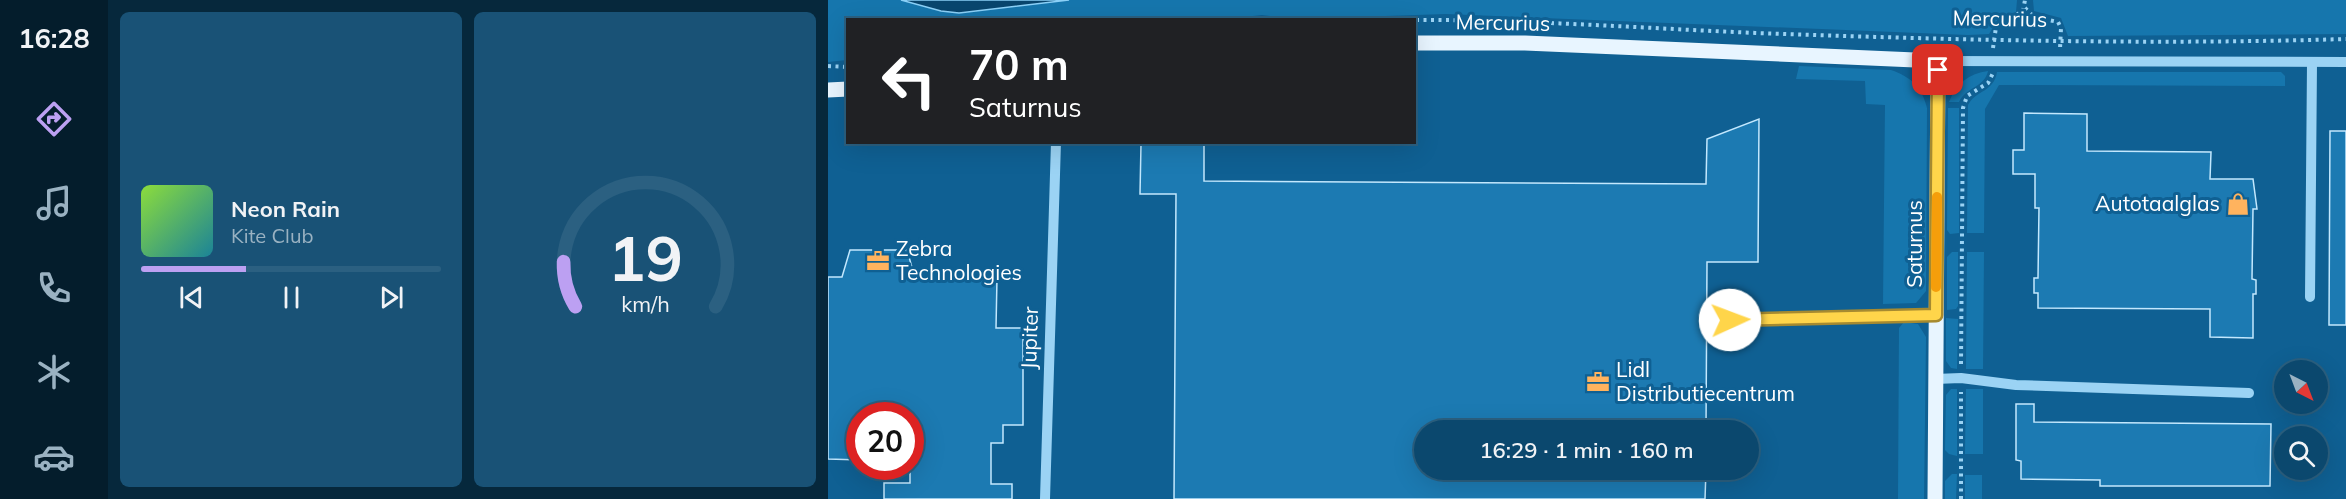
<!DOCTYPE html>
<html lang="en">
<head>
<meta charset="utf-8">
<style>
  body { margin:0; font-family:Mulish,sans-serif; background:#195276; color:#f1f3f6; height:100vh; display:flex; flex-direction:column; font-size:22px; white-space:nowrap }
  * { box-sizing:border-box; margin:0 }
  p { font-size:20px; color:#9ab2c2 }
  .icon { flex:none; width:33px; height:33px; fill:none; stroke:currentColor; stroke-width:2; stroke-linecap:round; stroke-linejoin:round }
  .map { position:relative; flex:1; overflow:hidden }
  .side { display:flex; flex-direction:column; gap:12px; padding:12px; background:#06283c; width:720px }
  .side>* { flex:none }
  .hud { position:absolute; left:18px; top:18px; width:570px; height:126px; border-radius:0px; box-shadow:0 6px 24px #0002,0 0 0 2px #2b6081; background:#202124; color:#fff; overflow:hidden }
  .needle { width:39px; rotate:138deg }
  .fabs { position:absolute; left:1446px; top:360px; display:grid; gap:12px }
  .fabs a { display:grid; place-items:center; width:54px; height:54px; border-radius:50%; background:#0b486e; box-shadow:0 6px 24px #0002,0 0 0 2px #2b6081; font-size:30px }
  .speed { position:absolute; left:18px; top:402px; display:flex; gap:12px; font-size:30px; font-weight:700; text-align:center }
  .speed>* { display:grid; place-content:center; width:78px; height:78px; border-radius:50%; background:#0b486e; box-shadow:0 6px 24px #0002,0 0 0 2px #2b6081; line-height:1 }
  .speed .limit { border:9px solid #d22; background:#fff; color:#111 }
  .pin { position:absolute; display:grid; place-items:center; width:51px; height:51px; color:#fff; margin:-26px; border-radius:12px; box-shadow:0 3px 9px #0006 }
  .me { position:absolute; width:66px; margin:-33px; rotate:88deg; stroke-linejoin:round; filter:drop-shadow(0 0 4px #0008) }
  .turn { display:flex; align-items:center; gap:21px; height:126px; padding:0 24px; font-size:27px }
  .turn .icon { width:78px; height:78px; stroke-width:2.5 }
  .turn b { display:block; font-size:42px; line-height:51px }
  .side .tile { flex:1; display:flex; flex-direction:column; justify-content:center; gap:9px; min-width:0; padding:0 21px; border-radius:9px; background:#195276 }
  .side .dial { align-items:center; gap:0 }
  .dial svg { height:156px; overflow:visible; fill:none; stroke:#2b6081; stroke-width:7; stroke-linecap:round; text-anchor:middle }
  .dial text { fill:#f1f3f6; stroke:none }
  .song { display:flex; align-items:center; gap:18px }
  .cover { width:72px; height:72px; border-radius:9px; background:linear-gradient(135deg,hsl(90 70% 55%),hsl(190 70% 35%)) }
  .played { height:6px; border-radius:3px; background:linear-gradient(90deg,#bca0f2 35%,#2b6081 35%) }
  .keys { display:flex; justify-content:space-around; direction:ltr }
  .side .tiles { flex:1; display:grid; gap:12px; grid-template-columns:repeat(2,1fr) }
  .trip { position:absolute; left:586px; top:420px; width:345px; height:60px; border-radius:30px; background:#0b486e; box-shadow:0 6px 24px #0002,0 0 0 2px #2b6081; font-weight:600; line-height:60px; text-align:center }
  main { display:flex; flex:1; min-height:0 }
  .tabs { display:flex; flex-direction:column; width:108px; justify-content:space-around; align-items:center; background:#041d2c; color:#9ab2c2 }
  .tabs .icon { width:42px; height:42px }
  .tabs .on { color:#bca0f2 }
  .tabs b { font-size:27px; color:#f1f3f6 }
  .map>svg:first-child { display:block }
  .green { fill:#1676ad }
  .water { fill:#09466e; stroke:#8cd1f8; stroke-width:1.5 }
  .building { fill:#1c7ab2; stroke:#c3e8fe; stroke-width:1.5 }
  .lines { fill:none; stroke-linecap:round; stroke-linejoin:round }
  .path { stroke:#9bd3f4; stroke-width:4; stroke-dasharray:3 4.5; stroke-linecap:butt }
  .minor { stroke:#9bd3f4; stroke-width:10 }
  .major { stroke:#e8f5ff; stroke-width:15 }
  .route-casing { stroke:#a68a30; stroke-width:15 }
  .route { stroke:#ffd54a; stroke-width:10 }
  .slow { stroke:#f59e0b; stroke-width:10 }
  .labels { text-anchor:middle; stroke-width:6; stroke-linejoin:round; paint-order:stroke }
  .street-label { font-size:21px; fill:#fff; stroke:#0f6093 }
  .poi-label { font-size:21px; fill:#fff; stroke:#0f6093; text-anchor:start }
</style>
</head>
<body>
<main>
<nav class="tabs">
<b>16:28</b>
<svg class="icon on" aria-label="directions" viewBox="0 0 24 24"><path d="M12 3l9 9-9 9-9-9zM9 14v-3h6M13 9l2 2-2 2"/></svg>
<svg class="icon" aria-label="music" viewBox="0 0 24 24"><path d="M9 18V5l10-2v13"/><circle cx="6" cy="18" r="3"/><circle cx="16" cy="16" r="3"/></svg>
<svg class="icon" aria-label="phone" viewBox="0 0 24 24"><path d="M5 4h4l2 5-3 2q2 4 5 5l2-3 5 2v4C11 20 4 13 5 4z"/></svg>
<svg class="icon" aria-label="climate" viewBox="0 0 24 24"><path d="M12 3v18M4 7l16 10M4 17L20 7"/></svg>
<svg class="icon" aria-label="car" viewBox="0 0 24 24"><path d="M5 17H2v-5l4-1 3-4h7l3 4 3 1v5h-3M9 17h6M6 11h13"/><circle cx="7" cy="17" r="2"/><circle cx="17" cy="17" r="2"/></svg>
</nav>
<section class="side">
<div class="tiles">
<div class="tile">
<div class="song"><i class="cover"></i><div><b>Neon Rain</b><p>Kite Club</p></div></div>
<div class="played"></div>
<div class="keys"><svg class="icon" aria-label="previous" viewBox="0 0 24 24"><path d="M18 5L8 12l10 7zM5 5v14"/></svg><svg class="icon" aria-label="pause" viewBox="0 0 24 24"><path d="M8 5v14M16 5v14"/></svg><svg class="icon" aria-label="next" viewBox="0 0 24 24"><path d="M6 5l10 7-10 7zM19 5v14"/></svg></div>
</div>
<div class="tile dial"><svg viewBox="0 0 100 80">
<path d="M14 69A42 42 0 1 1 86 69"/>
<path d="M14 69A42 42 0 0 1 8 46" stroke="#bca0f2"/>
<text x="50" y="56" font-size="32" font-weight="700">19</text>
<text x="50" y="72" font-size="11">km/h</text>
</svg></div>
</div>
</section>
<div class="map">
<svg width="1518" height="499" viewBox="0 0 1518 499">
  <rect width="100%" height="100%" fill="#0f6093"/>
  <g class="green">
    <path d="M 0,0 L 72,0 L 113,11 L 131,13 L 241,0 L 1189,0 L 1188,12 L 1170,19 L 1161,34 L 1140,35 L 618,14 L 468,19 L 434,15 L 389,20 L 20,20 L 19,60 L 0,62 Z"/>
    <path d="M 1205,0 L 1518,0 L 1518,34 L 1240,36 L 1233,18 L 1206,11 Z"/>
    <path d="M 971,66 L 1063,70 C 1083,77 1094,87 1099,108 L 1098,291 L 1088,303 L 1055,304 L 1057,105 L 1038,104 L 1037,81 L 968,79 Z"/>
    <path d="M 1160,71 C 1157,87 1138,87 1131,102 L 1121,102 C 1128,84 1141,73 1160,71 Z"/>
    <path d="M 1169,72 L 1453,72 L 1457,76 L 1457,86 L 1171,85 L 1157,109 L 1156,233 L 1139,233 L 1140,105 C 1148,90 1166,92 1169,72 Z"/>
    <path d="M 1120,108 L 1131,108 L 1131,233 L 1122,234 L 1119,230 Z"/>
    <path d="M 1124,252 L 1130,252 L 1130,306 L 1128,309 L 1119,310 L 1119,257 Z"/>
    <path d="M 1139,252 L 1156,252 L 1155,369 L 1138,369 Z"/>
    <path d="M 1118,318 L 1130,319 L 1129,369 L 1123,368 L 1118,361 Z"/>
    <path d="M 1076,322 L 1090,324 L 1098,337 L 1096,499 L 1070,499 L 1071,328 Z"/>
    <path d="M 1123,389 L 1129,389 L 1129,456 L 1121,454 L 1117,450 L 1118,395 Z"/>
    <path d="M 1138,389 L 1155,389 L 1155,454 L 1137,454 Z"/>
    <path d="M 1124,474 L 1129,474 L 1128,499 L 1117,499 L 1117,481 Z"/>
    <rect x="1137" y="475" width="17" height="24"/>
  </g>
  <path class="water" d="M 73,0 L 241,0 L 131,13 L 113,11 Z"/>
  <g class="building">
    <path d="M 1196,113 L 1259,114 L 1259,151 L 1383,152 L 1382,179 L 1425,179 L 1429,209 L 1425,209 L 1424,279 L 1428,280 L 1428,294 L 1425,294 L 1425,338 L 1382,337 L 1382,309 L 1210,308 L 1210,293 L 1206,293 L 1206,278 L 1210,278 L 1211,208 L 1207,208 L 1207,174 L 1185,174 L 1185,150 L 1196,150 Z"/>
    <path d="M 931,119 L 930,262 L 879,262 L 878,430 L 597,430 L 597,470 L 878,470 L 877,499 L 346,499 L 348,194 L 312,194 L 313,144 L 376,145 L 376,181 L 878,184 L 879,139 Z"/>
    <path d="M 1502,131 L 1518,131 L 1518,325 L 1501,325 Z"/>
    <path d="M 22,250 L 79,250 L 87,278 L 169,278 L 168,328 L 195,328 L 195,425 L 175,425 L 175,443 L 163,443 L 163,484 L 184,484 L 184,499 L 56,499 L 56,483 L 82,483 L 82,416 L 32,416 L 32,460 L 0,459 L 0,277 L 14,277 Z"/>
    <path d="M 1188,404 L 1206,404 L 1206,422 L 1443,424 L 1442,486 L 1272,486 L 1272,480 L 1193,479 L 1193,461 L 1188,460 Z"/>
  </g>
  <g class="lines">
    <g class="path">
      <path d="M 1197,8 L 1206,17 L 1230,22 L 1233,28 L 1232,49"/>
      <path d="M 573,20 C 692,19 810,28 929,33 C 1125,40 1322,45 1518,39"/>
      <path d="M 1165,48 L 1168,27 L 1195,11 L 1197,0"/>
      <path d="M 0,66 L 20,67"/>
      <path d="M 1133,364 L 1135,108 L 1139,96 L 1160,83 L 1165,73"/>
      <path d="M 1133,499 L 1133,392"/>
    </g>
    <g class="minor">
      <path d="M 1110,61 L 1518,62"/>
      <path d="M 1482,297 L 1484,63"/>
      <path d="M 902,320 L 1108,315"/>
      <path d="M 1107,379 L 1133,378 L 1188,385 L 1421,393"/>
      <path d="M 217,499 L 228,142"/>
    </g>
    <g class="major">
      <path d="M 586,43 L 697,43 L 1110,61 L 1107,499"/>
      <path d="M 0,90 L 20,89"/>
    </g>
  </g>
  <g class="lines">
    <g class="route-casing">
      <path id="route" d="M 902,320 L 1108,315 L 1110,70"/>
    </g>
    <use href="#route" class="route"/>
    <path class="slow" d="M 1108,287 L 1109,197"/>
  </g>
  <defs>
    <g id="shop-bare" transform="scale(1.8)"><path d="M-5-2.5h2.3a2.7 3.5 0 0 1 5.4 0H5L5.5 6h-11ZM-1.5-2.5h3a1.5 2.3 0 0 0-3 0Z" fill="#ffb35e" stroke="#0f6093" stroke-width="2.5" paint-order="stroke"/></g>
    <g id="office-bare" transform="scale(1.8)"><path d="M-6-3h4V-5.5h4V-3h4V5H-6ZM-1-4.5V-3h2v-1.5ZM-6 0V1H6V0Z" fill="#ffb35e" stroke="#0f6093" stroke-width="2.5" paint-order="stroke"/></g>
  </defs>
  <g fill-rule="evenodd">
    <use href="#shop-bare" x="1410" y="204"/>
    <use href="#office-bare" x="50" y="261"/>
    <use href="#office-bare" x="770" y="382"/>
  </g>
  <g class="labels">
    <g class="street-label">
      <text transform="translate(1172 19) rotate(1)" y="7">Mercurius</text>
      <text transform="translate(675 23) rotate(1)" y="7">Mercurius</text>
      <text transform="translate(1087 244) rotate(-90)" y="7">Saturnus</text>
      <text transform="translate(202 338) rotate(-88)" y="7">Jupiter</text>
    </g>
    <g class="poi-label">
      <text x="1392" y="211" text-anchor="end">Autotaalglas</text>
      <text x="68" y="256">Zebra<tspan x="68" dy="24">Technologies</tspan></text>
      <text x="788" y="377">Lidl<tspan x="788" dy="24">Distributiecentrum</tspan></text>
    </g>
  </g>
</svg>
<div class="fabs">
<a><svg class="needle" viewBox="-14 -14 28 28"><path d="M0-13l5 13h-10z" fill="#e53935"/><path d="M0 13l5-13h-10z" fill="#9ab2c2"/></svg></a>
<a><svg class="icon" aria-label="search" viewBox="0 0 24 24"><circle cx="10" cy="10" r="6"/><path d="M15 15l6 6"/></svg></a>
</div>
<div class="speed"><div class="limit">20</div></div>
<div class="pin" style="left:1110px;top:70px;background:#d93025"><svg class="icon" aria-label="arrive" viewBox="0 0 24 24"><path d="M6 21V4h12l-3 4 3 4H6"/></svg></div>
<svg class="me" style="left:902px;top:320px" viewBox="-20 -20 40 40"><circle r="19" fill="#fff"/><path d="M0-13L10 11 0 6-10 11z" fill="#ffd54a"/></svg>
<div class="trip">16:29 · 1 min · 160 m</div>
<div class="hud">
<div class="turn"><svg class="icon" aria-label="left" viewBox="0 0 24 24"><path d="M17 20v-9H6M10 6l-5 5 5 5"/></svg><div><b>70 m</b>Saturnus</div></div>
</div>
</div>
</main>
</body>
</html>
